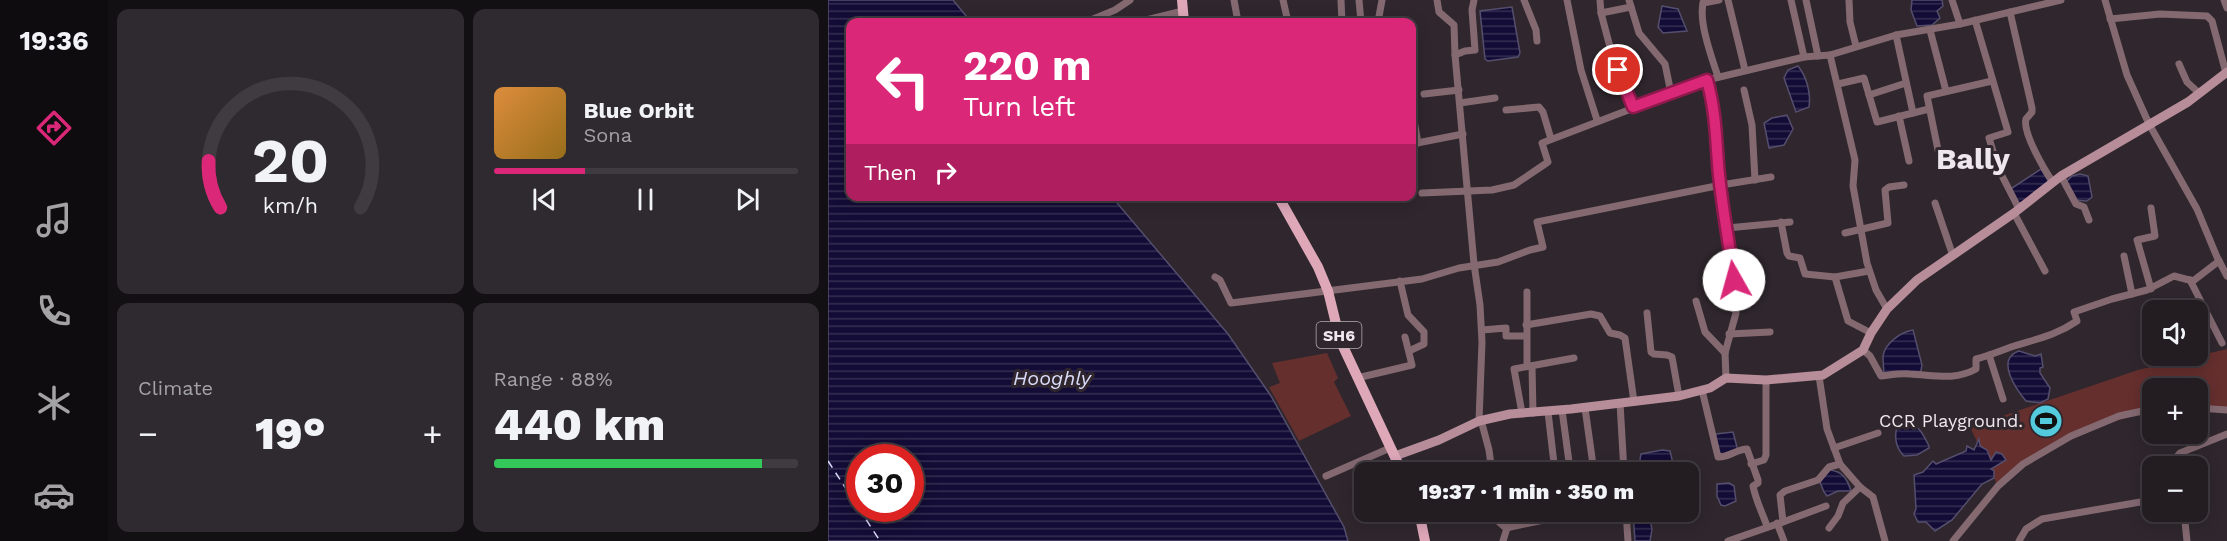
<!DOCTYPE html>
<html lang="en">
<head>
<meta charset="utf-8">
<style>
  body { margin:0; font-family:"Work Sans",sans-serif; background:#2f2a2f; color:#f1f3f6; height:100vh; display:flex; flex-direction:column; font-size:22px; white-space:nowrap }
  * { box-sizing:border-box; margin:0 }
  p { font-size:20px; color:#a3a2a5 }
  .icon { flex:none; width:33px; height:33px; fill:none; stroke:currentColor; stroke-width:2; stroke-linecap:round; stroke-linejoin:round }
  .map { position:relative; flex:1; overflow:hidden }
  .sheet { display:flex; flex-direction:column; gap:9px; padding:9px; background:#131013; width:720px }
  .sheet>* { flex:none }
  .top-card { position:absolute; left:18px; top:18px; width:570px; height:183px; border-radius:12px; box-shadow:0 3px 15px #0003,0 0 0 2px #403b40; background:#db2777; color:#fff; overflow:hidden }
  .tools { position:absolute; left:1314px; top:300px; display:grid; gap:12px }
  .tools a { display:grid; place-items:center; width:66px; height:66px; border-radius:12px; background:#231d22; box-shadow:0 3px 15px #0003,0 0 0 2px #403b40; font-size:30px }
  .speed { position:absolute; left:18px; top:444px; display:flex; gap:12px; font-size:30px; font-weight:700; text-align:center }
  .speed>* { display:grid; place-content:center; width:78px; height:78px; border-radius:50%; background:#231d22; box-shadow:0 3px 15px #0003,0 0 0 2px #403b40; line-height:1 }
  .speed .limit { border:9px solid #d22; background:#fff; color:#111 }
  .pin { position:absolute; display:grid; place-items:center; width:51px; height:51px; color:#fff; margin:-26px; border:3px solid #fff; border-radius:50%; box-shadow:0 2px 6px #0007 }
  .me { position:absolute; width:66px; margin:-33px; rotate:353deg; stroke-linejoin:round; filter:drop-shadow(0 0 4px #0008) }
  .turn { display:flex; align-items:center; gap:21px; height:126px; padding:0 18px; font-size:27px }
  .turn .icon { width:78px; height:78px; stroke-width:2.5 }
  .turn b { display:block; font-size:42px; line-height:51px }
  .then { display:flex; align-items:center; height:57px; padding:0 18px; background:#0003; gap:12px; font-size:22px }
  .big { font-size:45px; font-weight:800; line-height:1.1 }
  .sheet .widget { flex:1; display:flex; flex-direction:column; justify-content:center; gap:9px; min-width:0; padding:0 21px; border-radius:12px; background:#2f2a2f }
  .sheet .dial { align-items:center; gap:0 }
  .dial svg { height:156px; overflow:visible; fill:none; stroke:#403b40; stroke-width:7; stroke-linecap:round; text-anchor:middle }
  .dial text { fill:#f1f3f6; stroke:none }
  .song { display:flex; align-items:center; gap:18px }
  .cover { width:72px; height:72px; border-radius:9px; background:linear-gradient(135deg,hsl(30 70% 55%),hsl(40 70% 35%)) }
  .played { height:6px; border-radius:3px; background:linear-gradient(90deg,#db2777 30%,#403b40 30%) }
  .keys { display:flex; justify-content:space-around; direction:ltr }
  .heat { display:flex; justify-content:space-between; align-items:center; font-size:33px; direction:ltr }
  .charge { height:9px; border-radius:4px; background:linear-gradient(90deg,#34c759 88%,#403b40 0) }
  .sheet .tiles { flex:1; display:grid; gap:9px; grid-template-columns:repeat(2,1fr) }
  .trip { position:absolute; left:526px; top:462px; width:345px; height:60px; border-radius:12px; background:#231d22; box-shadow:0 3px 15px #0003,0 0 0 2px #403b40; font-weight:800; line-height:60px; text-align:center }
  main { display:flex; flex:1; min-height:0 }
  .tabs { display:flex; flex-direction:column; width:108px; justify-content:space-around; align-items:center; background:#0e0c0e; color:#a3a2a5 }
  .tabs .icon { width:42px; height:42px }
  .tabs .selected { color:#db2777 }
  .tabs b { font-size:27px; color:#f1f3f6 }
  .map>svg:first-child { display:block }
  .green { fill:#652f2e }
  .water { fill:url(#water-rules); stroke:#554e6d; stroke-width:1.5; fill-rule:evenodd }
  .lines { fill:none; stroke-linecap:round; stroke-linejoin:round }
  .ferry { stroke:#dbdcfc; stroke-width:1.5; stroke-dasharray:8 6; stroke-linecap:butt }
  .street { stroke:#846971; stroke-width:7 }
  .secondary { stroke:#b78d9a; stroke-width:9 }
  .primary { stroke:#dea8b9; stroke-width:10 }
  .route-casing { stroke:#8e194d; stroke-width:15 }
  .route { stroke:#db2777; stroke-width:10 }
  .labels { text-anchor:middle; stroke-width:6; stroke-linejoin:round; paint-order:stroke }
  .shield { fill:#2f272d; stroke:#b5aeb3; stroke-width:1.5 }
  .shield-label { font-size:16px; font-weight:bold; fill:#eee8ec }
  .poi-label { font-size:18px; fill:#eee8ec; stroke:#2f272d; text-anchor:end }
  .water-label { font-size:20px; font-style:italic; fill:#dbdcfc; stroke:#2f272d }
  .town-label { font-size:30px; font-weight:bold; fill:#eee8ec; stroke:#2f272d }
</style>
</head>
<body>
<main>
<nav class="tabs">
<b>19:36</b>
<svg class="icon selected" aria-label="directions" viewBox="0 0 24 24"><path d="M12 3l9 9-9 9-9-9zM9 14v-3h6M13 9l2 2-2 2"/></svg>
<svg class="icon" aria-label="music" viewBox="0 0 24 24"><path d="M9 18V5l10-2v13"/><circle cx="6" cy="18" r="3"/><circle cx="16" cy="16" r="3"/></svg>
<svg class="icon" aria-label="phone" viewBox="0 0 24 24"><path d="M5 4h4l2 5-3 2q2 4 5 5l2-3 5 2v4C11 20 4 13 5 4z"/></svg>
<svg class="icon" aria-label="climate" viewBox="0 0 24 24"><path d="M12 3v18M4 7l16 10M4 17L20 7"/></svg>
<svg class="icon" aria-label="car" viewBox="0 0 24 24"><path d="M5 17H2v-5l4-1 3-4h7l3 4 3 1v5h-3M9 17h6M6 11h13"/><circle cx="7" cy="17" r="2"/><circle cx="17" cy="17" r="2"/></svg>
</nav>
<section class="sheet">
<div class="tiles">
<div class="widget dial"><svg viewBox="0 0 100 80">
<path d="M14 69A42 42 0 1 1 86 69"/>
<path d="M14 69A42 42 0 0 1 8 45" stroke="#db2777"/>
<text x="50" y="56" font-size="32" font-weight="700">20</text>
<text x="50" y="72" font-size="11">km/h</text>
</svg></div>
<div class="widget">
<div class="song"><i class="cover"></i><div><b>Blue Orbit</b><p>Sona</p></div></div>
<div class="played"></div>
<div class="keys"><svg class="icon" aria-label="previous" viewBox="0 0 24 24"><path d="M18 5L8 12l10 7zM5 5v14"/></svg><svg class="icon" aria-label="pause" viewBox="0 0 24 24"><path d="M8 5v14M16 5v14"/></svg><svg class="icon" aria-label="next" viewBox="0 0 24 24"><path d="M6 5l10 7-10 7zM19 5v14"/></svg></div>
</div>
<div class="widget"><p>Climate</p>
<div class="heat"><a>−</a><b class="big">19°</b><a>+</a></div>
</div>
<div class="widget"><p>Range · 88%</p><b class="big">440 km</b><div class="charge"></div></div>
</div>
</section>
<div class="map">
<svg width="1399" height="541" viewBox="0 0 1399 541">
  <defs>
    <pattern id="water-rules" width="6" height="5" patternUnits="userSpaceOnUse" patternTransform="scale(1.5)"><rect width="6" height="5" fill="#130c36"/><path d="M0 2.5h6" fill="none" stroke="#362f53"/></pattern>
  </defs>
  <rect width="100%" height="100%" fill="#2f272d"/>
  <g class="green">
    <path d="M 1399,349 L 1399,410 L 1370,408 L 1370,388 L 1324,388 L 1324,409 L 1243,436 L 1195,464 L 1170,486 L 1142,427 L 1310,370 Z"/>
    <path d="M 499,353 L 510,378 L 506,382 L 523,416 L 471,441 L 441,387 L 452,383 L 444,363 Z"/>
  </g>
  <g class="water">
    <path d="M 0,0 L 125,0 L 143,22 L 22,22 L 22,196 L 284,197 L 400,334 L 443,396 L 516,527 L 520,541 L 0,541 ZM 32,458 L 82,458 L 82,508 L 32,508 Z"/>
    <path d="M 1084,0 L 1114,0 L 1115,6 L 1109,11 L 1112,18 L 1104,25 L 1089,26 L 1083,10 Z"/>
    <path d="M 834,6 L 850,9 L 859,31 L 835,33 L 830,27 Z"/>
    <path d="M 684,7 L 692,53 L 690,57 L 660,61 L 657,59 L 652,11 Z"/>
    <path d="M 970,66 C 979,77 983,94 981,107 L 968,112 L 956,78 L 960,70 Z"/>
    <path d="M 959,115 L 965,129 L 956,145 L 941,148 L 936,123 L 944,118 Z"/>
    <path d="M 1213,169 L 1221,182 L 1195,202 L 1191,203 L 1181,190 Z"/>
    <path d="M 1252,174 L 1260,176 L 1264,197 L 1259,201 L 1246,200 L 1237,183 L 1244,176 Z"/>
    <path d="M 1085,330 L 1094,365 L 1092,375 L 1056,377 C 1056,370 1055,363 1055,356 C 1057,343 1073,332 1085,330 Z"/>
    <path d="M 1191,351 L 1207,356 L 1213,354 L 1215,367 L 1212,368 L 1212,373 L 1222,388 L 1220,399 L 1212,403 L 1198,401 C 1188,389 1167,359 1191,351 Z"/>
    <path d="M 1078,421 C 1091,425 1095,434 1101,446 L 1101,448 L 1089,455 L 1076,456 C 1067,447 1066,435 1070,423 Z"/>
    <path d="M 905,432 L 910,451 L 890,455 L 886,445 L 888,434 Z"/>
    <path d="M 1151,439 L 1152,446 L 1159,450 L 1163,460 L 1168,452 L 1174,454 L 1178,460 L 1163,469 L 1166,471 L 1166,478 L 1154,484 L 1124,520 L 1107,531 L 1098,522 L 1090,522 L 1086,514 L 1088,509 L 1086,475 L 1095,472 L 1105,461 L 1108,464 L 1138,451 L 1139,446 L 1146,450 Z"/>
    <path d="M 834,450 L 842,451 L 847,472 L 817,472 L 812,459 L 813,454 Z"/>
    <path d="M 1001,470 C 1014,471 1019,478 1023,491 L 1010,491 L 999,496 L 996,492 L 992,482 Z"/>
    <path d="M 901,483 L 906,486 L 908,501 L 897,506 L 893,505 L 889,496 L 889,484 Z"/>
    <path d="M 805,512 L 820,512 L 824,529 L 822,541 L 807,541 Z"/>
  </g>
  <g class="lines">
    <path class="ferry" d="M 0,461 L 52,541"/>
    <g class="street">
      <path d="M 406,0 L 410,22"/>
      <path d="M 455,0 L 460,22"/>
      <path d="M 513,0 L 514,22"/>
      <path d="M 531,0 L 533,22"/>
      <path d="M 609,0 L 611,12 L 626,25 L 627,55"/>
      <path d="M 646,0 L 644,10 L 647,50 L 637,51 L 627,55 L 646,264 L 652,305 L 654,342 L 651,421"/>
      <path d="M 696,0 L 708,30 L 709,41"/>
      <path d="M 739,0 L 753,70 L 769,120"/>
      <path d="M 772,0 L 773,13 L 803,7"/>
      <path d="M 801,0 L 811,33 L 837,64 L 843,93"/>
      <path d="M 876,0 C 869,19 884,58 890,77"/>
      <path d="M 900,0 L 917,70"/>
      <path d="M 963,0 L 976,57"/>
      <path d="M 978,0 L 990,56"/>
      <path d="M 1021,0 L 1022,22 L 1028,46"/>
      <path d="M 1124,0 L 1132,24"/>
      <path d="M 1277,0 L 1299,75 L 1321,124 L 1369,209 L 1389,257 L 1399,276"/>
      <path d="M 1396,0 L 1399,8"/>
      <path d="M 875,3 L 891,0"/>
      <path d="M 1182,12 L 1204,108 L 1204,112 C 1203,113 1199,118 1198,119 C 1194,132 1217,171 1225,182"/>
      <path d="M 773,13 L 782,47 L 805,107"/>
      <path d="M 1282,19 L 1332,14 L 1379,16 L 1384,21 L 1398,73"/>
      <path d="M 1147,20 L 1180,132 L 1161,138 L 1170,168 L 1191,209"/>
      <path d="M 258,22 L 287,10 L 302,0"/>
      <path d="M 310,22 L 355,11"/>
      <path d="M 550,22 L 554,0"/>
      <path d="M 1102,30 L 1118,91"/>
      <path d="M 1068,35 L 1085,113"/>
      <path d="M 1002,55 L 1027,160 L 1025,186 L 1039,263 L 1048,290 L 1059,309"/>
      <path d="M 1351,64 L 1359,82 L 1371,93"/>
      <path d="M 879,80 C 889,114 888,150 893,185 L 943,177"/>
      <path d="M 1010,84 L 1036,78 L 1049,122 L 1101,109"/>
      <path d="M 916,90 L 924,125 L 927,180"/>
      <path d="M 596,94 L 631,90"/>
      <path d="M 1041,95 L 1078,83"/>
      <path d="M 632,103 L 667,98"/>
      <path d="M 584,109 L 590,143"/>
      <path d="M 678,110 L 711,107 L 715,112 L 723,139"/>
      <path d="M 1071,116 L 1081,161"/>
      <path d="M 584,144 L 635,134"/>
      <path d="M 1110,150 L 1099,96 L 1164,81"/>
      <path d="M 1233,176 L 1248,204 L 1256,207 L 1261,220"/>
      <path d="M 594,193 L 664,190 L 686,185 L 720,162 L 714,143 L 879,80 L 976,57 L 1002,55 L 1068,35 L 1132,24 L 1233,0"/>
      <path d="M 1107,203 L 1125,256"/>
      <path d="M 1186,213 L 1217,271"/>
      <path d="M 953,222 L 959,253 L 961,256 L 972,258 L 977,274 L 1007,277 L 1041,271"/>
      <path d="M 899,228 L 962,222"/>
      <path d="M 1017,233 L 1060,223 L 1057,190 L 1061,187 L 1076,185"/>
      <path d="M 1296,256 L 1304,294"/>
      <path d="M 387,277 L 392,280 L 403,303 L 594,279 L 631,268 L 670,262 L 702,250 L 715,247 L 709,222 L 893,185 L 903,258 L 908,313 L 897,353 L 898,378"/>
      <path d="M 1007,277 L 1020,321 L 1043,333"/>
      <path d="M 1362,280 L 1394,343"/>
      <path d="M 572,281 L 580,315 L 596,332 L 596,344 L 581,351"/>
      <path d="M 1323,289 L 1309,240 L 1327,236 L 1323,208"/>
      <path d="M 868,301 L 877,332 L 897,353"/>
      <path d="M 819,313 L 823,352 L 826,354 L 839,355 L 844,357 L 851,396"/>
      <path d="M 698,325 L 763,314 L 772,316 L 782,333 L 792,335 L 797,338 L 806,402"/>
      <path d="M 654,330 L 678,328 L 678,336 L 698,336"/>
      <path d="M 901,334 L 942,332"/>
      <path d="M 1035,350 L 1042,356 L 1053,376 C 1062,375 1072,373 1082,374 C 1106,375 1126,381 1148,369 L 1148,359 C 1160,356 1172,351 1183,347 C 1208,339 1227,336 1249,321 L 1246,312 L 1284,299 L 1319,290 L 1346,276 L 1365,281 L 1391,261"/>
      <path d="M 1161,355 L 1175,399"/>
      <path d="M 699,365 L 699,292"/>
      <path d="M 704,366 L 705,413"/>
      <path d="M 991,376 L 999,429 L 1012,464 L 1032,487 L 1045,497 L 1057,541"/>
      <path d="M 529,378 L 584,365 L 577,337"/>
      <path d="M 874,390 L 890,457 C 900,458 909,449 919,449 L 930,480 L 930,483 L 925,486 C 928,501 934,512 939,526"/>
      <path d="M 792,403 L 796,472"/>
      <path d="M 757,408 L 766,472"/>
      <path d="M 1370,408 L 1399,410"/>
      <path d="M 734,410 L 741,462"/>
      <path d="M 720,412 L 727,472"/>
      <path d="M 694,413 L 686,369 L 746,358"/>
      <path d="M 653,420 L 661,450 L 664,472"/>
      <path d="M 1006,448 L 1050,433"/>
      <path d="M 923,464 L 936,460 L 938,455 L 938,380"/>
      <path d="M 1348,466 L 1347,459 L 1352,453 L 1399,434"/>
      <path d="M 498,476 L 562,448"/>
      <path d="M 668,512 L 671,522 L 678,528 L 735,516 L 735,512"/>
      <path d="M 798,512 L 800,541"/>
      <path d="M 1356,512 L 1359,541"/>
      <path d="M 955,522 L 998,506"/>
      <path d="M 949,523 L 956,541"/>
      <path d="M 1001,528 L 1010,516 L 1015,503 L 1032,487"/>
      <path d="M 675,541 L 679,528"/>
      <path d="M 900,541 L 955,522 L 952,495 L 957,491 L 990,480 L 1001,467 L 1012,464"/>
      <path d="M 1125,541 L 1170,486 L 1195,464 L 1243,436 L 1291,416 L 1324,409"/>
      <path d="M 1191,541 L 1198,529 L 1214,519 L 1324,500"/>
    </g>
    <path class="secondary" d="M 567,456 L 611,440 L 651,421 L 682,414 L 743,409 L 851,396 L 882,388 L 898,378 L 938,380 L 995,375 L 1035,350 L 1043,333 L 1059,309 L 1089,280 L 1186,213 L 1233,176 L 1360,102 L 1399,72"/>
    <g class="primary">
      <path d="M 354,0 L 356,22"/>
      <path d="M 450,196 L 490,267 L 500,291 L 512,340 L 574,472"/>
      <path d="M 591,512 L 597,541"/>
    </g>
  </g>
  <g class="lines">
    <g class="route-casing">
      <path id="route" d="M 790,70 L 805,107 L 879,80 C 887,108 888,135 890,164 C 893,203 901,241 906,280"/>
    </g>
    <use href="#route" class="route"/>
  </g>
  <defs>
    <g id="stadium-disc" transform="scale(1.725)"><circle r="9.5" fill="#54cadd" stroke="#2f272d"/><path d="M0-5a6.5 5 0 1 0 0 10a6.5 5 0 1 0 0-10ZM-3.5-1.8h7v3.6h-7Z" fill="#111"/></g>
  </defs>
  <g fill-rule="evenodd">
    <use href="#stadium-disc" x="1218" y="421"/>
  </g>
  <g class="labels">
    <rect class="shield" x="488.5" y="322" width="45" height="26" rx="4.5"/>
    <g class="shield-label">
      <text x="511" y="341">SH6</text>
    </g>
    <g class="poi-label">
      <text x="1195" y="427">CCR Playground.</text>
    </g>
    <g class="water-label">
      <text x="224" y="385">Hooghly</text>
    </g>
    <g class="town-label">
      <text x="1145" y="169">Bally</text>
    </g>
  </g>
</svg>
<div class="tools">
<a><svg class="icon" aria-label="sound" viewBox="0 0 24 24"><path d="M4 9h4l5-4v14l-5-4H4zM17 9q2 3 0 6"/></svg></a>
<a>+</a>
<a>−</a>
</div>
<div class="speed"><div class="limit">30</div></div>
<div class="pin" style="left:790px;top:70px;background:#d93025"><svg class="icon" aria-label="arrive" viewBox="0 0 24 24"><path d="M6 21V4h12l-3 4 3 4H6"/></svg></div>
<svg class="me" style="left:906px;top:280px" viewBox="-20 -20 40 40"><circle r="19" fill="#fff"/><path d="M0-13L10 11 0 6-10 11z" fill="#db2777"/></svg>
<div class="trip">19:37 · 1 min · 350 m</div>
<div class="top-card">
<div class="turn"><svg class="icon" aria-label="left" viewBox="0 0 24 24"><path d="M17 20v-9H6M10 6l-5 5 5 5"/></svg><div><b>220 m</b>Turn left</div></div>
<div class="then">Then<svg class="icon" aria-label="right" viewBox="0 0 24 24"><path d="M7 20v-9h11M14 6l5 5-5 5"/></svg></div>
</div>
</div>
</main>
</body>
</html>
